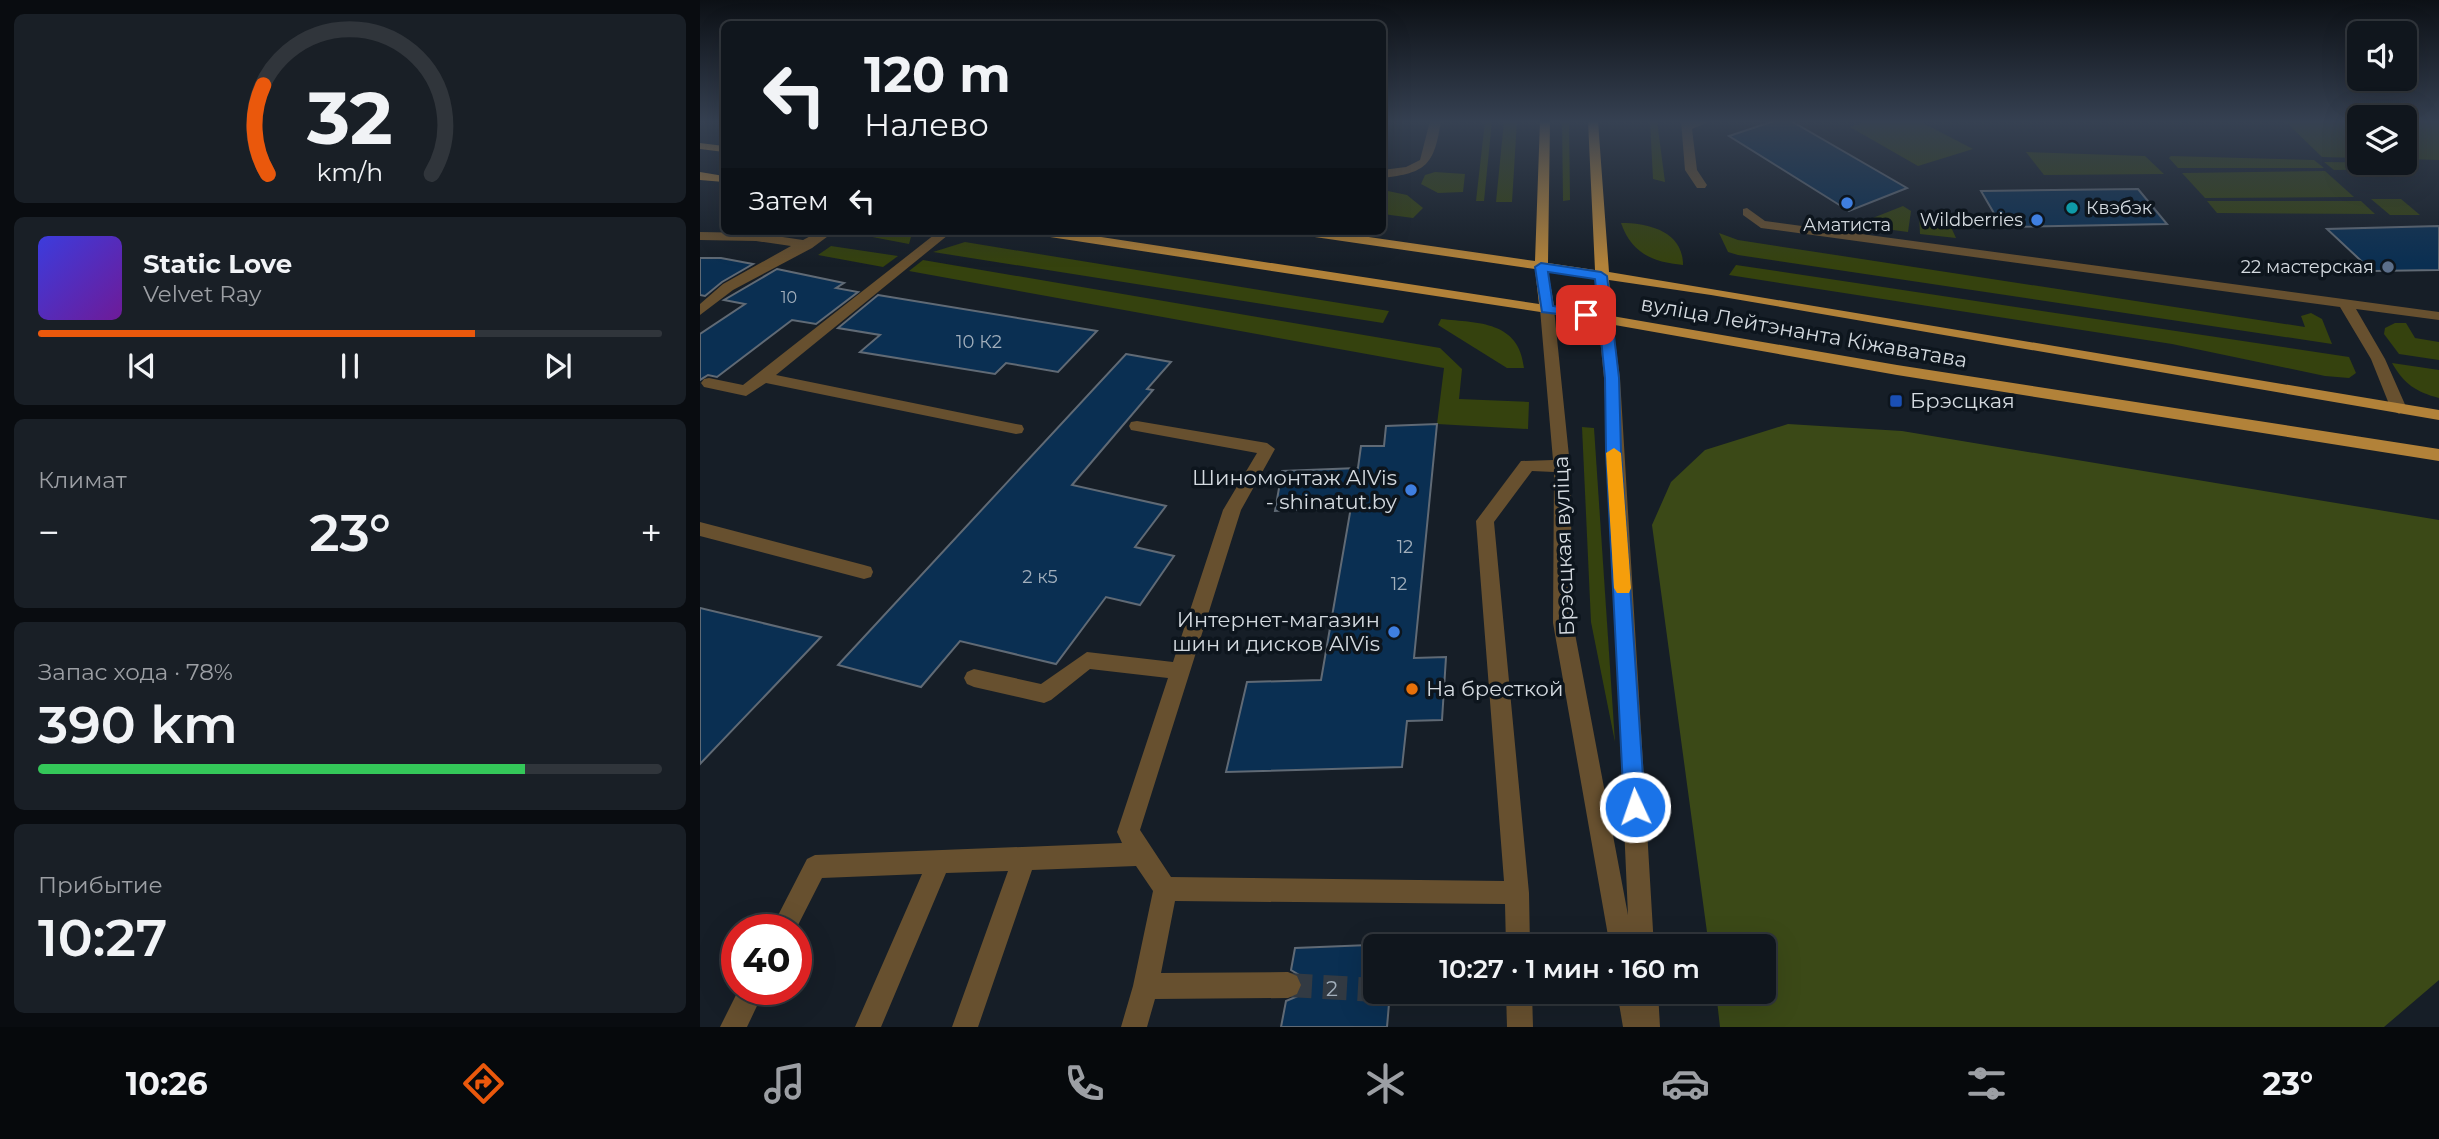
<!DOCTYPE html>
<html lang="ru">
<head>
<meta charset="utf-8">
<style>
  body { margin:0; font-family:Montserrat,sans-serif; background:#191f26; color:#f1f3f6; height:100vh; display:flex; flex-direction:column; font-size:26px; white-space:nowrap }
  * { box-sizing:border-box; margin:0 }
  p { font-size:23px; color:#9c9fa4 }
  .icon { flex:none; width:38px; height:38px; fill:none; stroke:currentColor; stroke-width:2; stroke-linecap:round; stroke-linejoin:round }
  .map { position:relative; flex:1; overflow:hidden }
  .sheet { display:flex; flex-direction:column; gap:14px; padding:14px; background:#090c10; width:700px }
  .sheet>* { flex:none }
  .hud { position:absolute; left:21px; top:21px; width:665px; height:214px; border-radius:10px; box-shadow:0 7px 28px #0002,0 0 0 2px #30353b; background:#10161d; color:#f1f3f6; overflow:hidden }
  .fabs { position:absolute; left:1647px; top:21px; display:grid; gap:14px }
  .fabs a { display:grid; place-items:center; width:70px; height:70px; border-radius:10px; background:#10161d; box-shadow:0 7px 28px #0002,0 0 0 2px #30353b; font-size:35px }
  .speed { position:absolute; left:21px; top:914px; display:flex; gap:14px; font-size:35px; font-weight:700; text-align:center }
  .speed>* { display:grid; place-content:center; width:91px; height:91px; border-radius:50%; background:#10161d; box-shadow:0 7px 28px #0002,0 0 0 2px #30353b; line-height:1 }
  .speed .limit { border:10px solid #d22; background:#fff; color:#111 }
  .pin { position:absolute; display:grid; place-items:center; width:60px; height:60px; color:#fff; margin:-30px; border-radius:14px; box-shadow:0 4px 10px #0006 }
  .me { position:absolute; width:77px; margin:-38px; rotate:357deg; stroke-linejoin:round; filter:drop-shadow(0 0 5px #0008) }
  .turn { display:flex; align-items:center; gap:24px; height:147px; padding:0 28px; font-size:32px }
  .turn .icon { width:91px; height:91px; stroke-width:2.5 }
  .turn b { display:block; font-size:49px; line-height:60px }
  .then { display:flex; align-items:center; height:66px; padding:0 28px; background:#0003; gap:14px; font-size:26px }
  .big { font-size:52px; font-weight:600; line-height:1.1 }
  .sheet .tile { flex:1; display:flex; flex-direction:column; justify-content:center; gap:10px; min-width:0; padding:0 24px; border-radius:10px; background:#191f26 }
  .sheet .dial { align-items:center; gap:0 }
  .dial svg { height:182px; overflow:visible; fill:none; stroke:#30353b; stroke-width:7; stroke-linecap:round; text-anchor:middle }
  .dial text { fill:#f1f3f6; stroke:none }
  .song { display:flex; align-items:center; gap:21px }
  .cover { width:84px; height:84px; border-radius:10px; background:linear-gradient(135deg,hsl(240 70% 55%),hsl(280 70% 35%)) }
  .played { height:7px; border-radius:4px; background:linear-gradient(90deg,#ea580c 70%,#30353b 70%) }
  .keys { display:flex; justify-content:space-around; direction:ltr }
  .heat { display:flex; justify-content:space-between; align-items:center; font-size:38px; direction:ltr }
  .charge { height:10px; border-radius:5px; background:linear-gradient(90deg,#34c759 78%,#30353b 0) }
  .trip { position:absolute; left:663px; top:934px; width:413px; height:70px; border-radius:10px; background:#10161d; box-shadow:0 7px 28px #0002,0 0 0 2px #30353b; font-weight:600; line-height:70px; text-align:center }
  .tab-bar { display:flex; height:112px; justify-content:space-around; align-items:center; background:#06090c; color:#9c9fa4 }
  .tab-bar .icon { width:49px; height:49px }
  .tab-bar .active { color:#ea580c }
  .tab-bar b { font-size:32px; color:#f1f3f6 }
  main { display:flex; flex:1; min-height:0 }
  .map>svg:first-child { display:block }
  .green { fill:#35420e }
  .forest { fill:#3b4917 }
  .building { fill:#0a2f52; stroke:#606a75; stroke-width:2 }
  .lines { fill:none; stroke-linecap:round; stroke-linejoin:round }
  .minor-tunnel { stroke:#323a43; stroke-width:24; stroke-dasharray:24 11; stroke-linecap:butt }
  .minor { fill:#67502f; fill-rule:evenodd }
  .major { fill:#b28239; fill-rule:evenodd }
  .route { fill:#1a73e8; stroke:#114b97; stroke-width:2 }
  .slow { fill:#f59e0b }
  .shop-dot { fill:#3f7fe0; stroke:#0d151d; stroke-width:2.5 }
  .culture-dot { fill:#0f9aa8; stroke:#0d151d; stroke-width:2.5 }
  .service-dot { fill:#5c6f8a; stroke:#0d151d; stroke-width:2.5 }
  .transit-dot { fill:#1a4fb4; stroke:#0d151d; stroke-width:2.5 }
  .food-dot { fill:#e8710a; stroke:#0d151d; stroke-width:2.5 }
  .labels { text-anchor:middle; stroke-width:7; stroke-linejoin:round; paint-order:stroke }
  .far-number-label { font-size:16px; fill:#a2afbc }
  .far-poi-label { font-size:18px; fill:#d4dae0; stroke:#0d151d; text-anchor:end }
  .number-label { font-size:18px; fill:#a2afbc }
  .street-label { font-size:21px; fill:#d4dae0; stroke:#0d151d }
  .poi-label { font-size:21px; fill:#d4dae0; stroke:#0d151d; text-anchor:start }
  .near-number-label { font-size:21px; fill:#a2afbc }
</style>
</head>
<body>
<main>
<section class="sheet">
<div class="tile dial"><svg viewBox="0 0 100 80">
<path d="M14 69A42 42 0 1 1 86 69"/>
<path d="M14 69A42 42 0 0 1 12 30" stroke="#ea580c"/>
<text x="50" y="56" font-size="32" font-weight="700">32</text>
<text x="50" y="72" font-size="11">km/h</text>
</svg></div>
<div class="tile">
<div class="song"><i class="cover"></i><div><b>Static Love</b><p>Velvet Ray</p></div></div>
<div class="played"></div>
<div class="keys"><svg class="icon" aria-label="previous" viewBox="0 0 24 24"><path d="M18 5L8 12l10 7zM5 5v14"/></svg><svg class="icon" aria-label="pause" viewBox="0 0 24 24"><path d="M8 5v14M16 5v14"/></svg><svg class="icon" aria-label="next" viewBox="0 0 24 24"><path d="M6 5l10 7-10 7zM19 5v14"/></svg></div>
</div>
<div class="tile"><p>Климат</p>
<div class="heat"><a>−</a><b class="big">23°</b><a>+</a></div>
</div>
<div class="tile"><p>Запас хода · 78%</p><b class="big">390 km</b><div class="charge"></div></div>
<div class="tile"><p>Прибытие</p><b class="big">10:27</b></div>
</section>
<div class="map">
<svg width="1739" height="1027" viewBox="0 0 1739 1027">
  <rect width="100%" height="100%" fill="#161e27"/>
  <g class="green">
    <path d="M 785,121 L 792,121 L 784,201 L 776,201 Z"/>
    <path d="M 804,121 L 817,121 L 812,202 L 796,202 Z"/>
    <path d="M 862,121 L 869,121 L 870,200 L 863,201 Z"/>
    <path d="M 950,121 L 957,121 L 965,182 L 953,179 Z"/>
    <path d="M 1168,121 L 1219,121 L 1273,149 L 1218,166 L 1150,127 Z"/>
    <path d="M 1585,121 L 1659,121 L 1659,158 L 1622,157 Z"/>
    <path d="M 1705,121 L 1739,121 L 1739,160 L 1705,159 Z"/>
    <path d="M 1326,152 L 1445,156 L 1464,174 L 1344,175 Z"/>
    <path d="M 1471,156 L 1614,160 L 1624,168 L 1478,168 L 1469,158 Z"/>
    <path d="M 1624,162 L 1700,163 L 1707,169 L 1634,170 Z"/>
    <path d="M 1625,171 L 1654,197 L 1505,198 L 1482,173 Z"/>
    <path d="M 735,172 L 765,174 L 763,192 L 738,193 L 721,184 L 725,175 Z"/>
    <path d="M 683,190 L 707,195 L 723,208 L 713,218 L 683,214 Z"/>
    <path d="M 1671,199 L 1701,199 L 1720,215 L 1690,215 Z"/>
    <path d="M 1507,201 L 1661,201 L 1675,214 L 1517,213 Z"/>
    <path d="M 1203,206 L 1211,211 L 1208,232 L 1155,225 Z"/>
    <path d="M 1219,213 L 1245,214 L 1256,238 L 1220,234 Z"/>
    <path d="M 921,223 C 950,223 983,232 983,265 C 953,262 932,254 921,223 Z"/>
    <path d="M 197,231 L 207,233 L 211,237 L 209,244 L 146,232 Z"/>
    <path d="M 1019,233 L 1038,240 L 1605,327 L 1601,316 L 1611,313 L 1622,319 L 1632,344 L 1038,255 L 1028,252 Z"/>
    <path d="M 265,242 L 689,311 L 683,323 L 233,252 Z"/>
    <path d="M 131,246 L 198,256 L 183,267 L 118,255 Z"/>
    <path d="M 223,260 L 740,348 L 762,369 L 759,399 L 829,402 L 828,429 L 737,424 L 744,368 L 209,271 Z"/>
    <path d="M 1036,265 L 1649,357 L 1656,373 L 1649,378 L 1625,376 L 1472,344 L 1029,275 Z"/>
    <path d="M 741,319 C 779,323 819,321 824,368 L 807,368 L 738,325 Z"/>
    <path d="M 1695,323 L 1706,323 L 1715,338 L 1739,342 L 1739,360 L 1699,354 L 1684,334 L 1685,328 Z"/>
    <path d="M 1692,363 L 1739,370 L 1739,398 C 1716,392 1704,384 1692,363 Z"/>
    <path d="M 882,427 L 894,428 L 915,742 L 891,622 Z"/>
  </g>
  <path class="forest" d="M 1088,424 L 1202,431 L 1739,520 L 1739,980 L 1684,1027 L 1020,1027 L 1016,992 L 1064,992 L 1064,947 L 1009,947 L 952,525 L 971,482 L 1005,450 Z"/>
  <g class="building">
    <path d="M 1074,121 L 1091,121 L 1207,188 L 1149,211 L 1029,136 Z"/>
    <path d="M 1438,189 L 1467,224 L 1302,227 L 1281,191 Z"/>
    <path d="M 1739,226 L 1739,270 L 1672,271 L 1627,229 Z"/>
    <path d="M 0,258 L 21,258 L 53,264 L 22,282 L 5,296 L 0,295 Z"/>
    <path d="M 77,269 L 144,283 L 136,288 L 158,292 L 116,324 L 92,320 L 17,377 L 8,375 L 0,380 L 0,334 L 45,304 L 24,300 Z"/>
    <path d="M 178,295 L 397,331 L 358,372 L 306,363 L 295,374 L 160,352 L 180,335 L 138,328 Z"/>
    <path d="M 426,354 L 471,362 L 447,389 L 453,390 L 372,485 L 466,506 L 435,547 L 474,556 L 440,605 L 406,597 L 356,664 L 260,641 L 221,687 L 138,665 Z"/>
    <path d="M 737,424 L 714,658 L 746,657 L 742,720 L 707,721 L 702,767 L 526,772 L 547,682 L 621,680 L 651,507 L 575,511 L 582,471 L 658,468 L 661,446 L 684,446 L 686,426 Z"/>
    <path d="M 0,608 L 121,637 L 0,764 Z"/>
    <path d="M 694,944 L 694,947 L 676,947 L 676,992 L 690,992 L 687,1027 L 581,1027 L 586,1001 L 598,996 L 603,986 L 599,975 L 591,970 L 595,948 Z"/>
  </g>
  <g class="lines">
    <path class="minor-tunnel" d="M 588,985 L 676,990"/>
    <g class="minor">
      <path d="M 730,121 L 741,121 C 734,165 727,173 682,178 L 682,170 L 706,167 L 720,160 Z"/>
      <path d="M 981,121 L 1011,121 L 992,129 L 997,170 L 1007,185 L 1005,188 L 997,188 L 985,170 Z"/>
      <path d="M 1047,208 L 1065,221 L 1739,312 L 1739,320 L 1656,309 L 1685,359 L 1707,409 L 1699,414 L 1691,409 L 1671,359 L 1640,307 L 1061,228 L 1043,215 L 1043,209 Z"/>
      <path d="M 120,231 L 135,231 L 112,248 L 33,290 L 0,315 L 0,304 L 23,284 L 91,246 L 56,241 L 0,240 L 0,232 L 56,233 L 103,240 Z"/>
      <path d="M 239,231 L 253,231 L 76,375 L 316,424 L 322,425 L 324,429 L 322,433 L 316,434 L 66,383 L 46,396 L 4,387 L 1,383 L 4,379 L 9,378 L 43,385 Z"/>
      <path d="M 847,305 L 854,309 L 870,466 L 873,623 L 928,915 L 904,378 L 898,319 L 905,315 L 912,319 L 920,378 L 954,947 L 910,947 L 853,623 L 854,472 L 832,471 L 794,522 L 829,893 L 830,947 L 806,947 L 805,904 L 475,901 L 461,973 L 588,972 L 597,976 L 601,985 L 597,994 L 588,998 L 455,999 L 447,1027 L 421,1027 L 433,986 L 453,891 L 436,866 L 332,870 L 278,1027 L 252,1027 L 308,871 L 246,873 L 181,1027 L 155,1027 L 222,874 L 122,878 L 96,929 L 71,929 L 107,859 L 115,855 L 422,843 L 417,832 L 468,678 L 390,669 L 351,700 L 344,703 L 274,687 L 267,684 L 264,678 L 267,672 L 274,669 L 341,684 L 387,652 L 473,662 L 523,510 L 557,453 L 431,430 L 429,426 L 431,422 L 437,421 L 567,443 L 575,449 L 541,510 L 440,830 L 471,877 L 804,881 L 776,521 L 821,461 L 853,460 L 840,309 Z"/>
      <path d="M 0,522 L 164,565 L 171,567 L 173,572 L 171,577 L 164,579 L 0,536 Z"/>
      <path d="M 39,989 L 65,989 L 47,1027 L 20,1027 Z"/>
      <path d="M 806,992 L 832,992 L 833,1027 L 807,1027 Z"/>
      <path d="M 917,992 L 958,992 L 960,1027 L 923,1027 Z"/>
    </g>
    <g class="major">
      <path d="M 840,121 L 850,121 L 848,263 L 895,270 L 888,121 L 898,121 L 909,272 L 1739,410 L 1739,420 L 1011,295 L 909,280 L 912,316 L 1197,365 L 1739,449 L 1739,461 L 1197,375 L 847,313 L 337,235 L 331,231 L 362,231 L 839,304 L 835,269 L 601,235 L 595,231 L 627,231 L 835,261 ZM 848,271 L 896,278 L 898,314 L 854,306 Z"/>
      <path d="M 0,143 L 24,146 L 24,152 L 0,149 Z"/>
      <path d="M 0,172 L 24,176 L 24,182 L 0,180 Z"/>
    </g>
  </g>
  <linearGradient id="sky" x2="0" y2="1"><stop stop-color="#0c1015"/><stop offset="0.46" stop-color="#364152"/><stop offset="1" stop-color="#364152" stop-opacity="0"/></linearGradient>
  <rect width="1739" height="265" fill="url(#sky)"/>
  <path class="route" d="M 841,263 L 901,272 L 907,276 L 919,378 L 921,451 L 945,807 L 942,814 L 935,817 L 927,814 L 924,807 L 906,451 L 905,378 L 895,279 L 848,272 L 853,306 L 891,313 L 891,318 L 842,312 L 835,267 Z"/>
  <path class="slow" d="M 914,448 L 921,453 L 931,588 L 929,593 L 917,593 L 914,588 L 906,453 Z"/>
  <g class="shop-dot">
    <circle cx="1147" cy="203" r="7"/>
    <circle cx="1337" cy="220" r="7"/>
    <circle cx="711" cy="490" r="7"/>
    <circle cx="694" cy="632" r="7"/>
  </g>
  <circle class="culture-dot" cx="1372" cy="208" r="7"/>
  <circle class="service-dot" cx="1688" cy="267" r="7"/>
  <rect class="transit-dot" x="1189" y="394" width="14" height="14" rx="3.5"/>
  <circle class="food-dot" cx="712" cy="689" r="7"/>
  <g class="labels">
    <g class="far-number-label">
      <text x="89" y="303">10</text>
    </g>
    <g class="far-poi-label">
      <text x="1386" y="214" text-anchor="start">Квэбэк</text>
      <text x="1323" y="226">Wildberries</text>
      <text x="1147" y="231" text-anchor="middle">Аматиста</text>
      <text x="1674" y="273">22 мастерская</text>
    </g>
    <g class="number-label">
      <text x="279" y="348">10 К2</text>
      <text x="705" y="553">12</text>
      <text x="340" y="583">2 к5</text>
      <text x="699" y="590">12</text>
    </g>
    <g class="street-label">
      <text transform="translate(1104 332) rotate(10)" y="7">вуліца Лейтэнанта Кіжаватава</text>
      <text transform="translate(864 546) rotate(-92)" y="7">Брэсцкая вуліца</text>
    </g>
    <g class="poi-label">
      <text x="1210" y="408">Брэсцкая</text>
      <text x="697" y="485" text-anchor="end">Шиномонтаж AlVis<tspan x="697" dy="24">- shinatut.by</tspan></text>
      <text x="680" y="627" text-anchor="end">Интернет-магазин<tspan x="680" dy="24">шин и дисков AlVis</tspan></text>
      <text x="726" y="696">На бресткой</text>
    </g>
    <g class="near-number-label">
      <text x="632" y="996">2</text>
    </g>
  </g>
</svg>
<div class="fabs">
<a><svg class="icon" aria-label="sound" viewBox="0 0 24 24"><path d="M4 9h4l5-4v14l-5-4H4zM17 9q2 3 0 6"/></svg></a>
<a><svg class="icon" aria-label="layers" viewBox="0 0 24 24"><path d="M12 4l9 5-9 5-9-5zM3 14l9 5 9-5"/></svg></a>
</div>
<div class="speed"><div class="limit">40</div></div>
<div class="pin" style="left:886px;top:315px;background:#d93025"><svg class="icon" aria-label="arrive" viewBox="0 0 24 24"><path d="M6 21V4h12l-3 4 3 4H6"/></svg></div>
<svg class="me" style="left:935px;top:807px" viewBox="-20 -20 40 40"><circle r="17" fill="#1a73e8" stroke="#fff" stroke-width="3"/><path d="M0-11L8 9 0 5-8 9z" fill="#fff"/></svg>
<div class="trip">10:27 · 1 мин · 160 m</div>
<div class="hud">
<div class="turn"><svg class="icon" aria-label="left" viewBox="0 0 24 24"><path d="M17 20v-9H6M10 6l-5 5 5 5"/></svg><div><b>120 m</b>Налево</div></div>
<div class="then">Затем<svg class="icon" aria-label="left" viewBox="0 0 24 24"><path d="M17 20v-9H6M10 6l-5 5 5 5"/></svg></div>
</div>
</div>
</main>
<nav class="tab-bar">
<b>10:26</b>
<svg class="icon active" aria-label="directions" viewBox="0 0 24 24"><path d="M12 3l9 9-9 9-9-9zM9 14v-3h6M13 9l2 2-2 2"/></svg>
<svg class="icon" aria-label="music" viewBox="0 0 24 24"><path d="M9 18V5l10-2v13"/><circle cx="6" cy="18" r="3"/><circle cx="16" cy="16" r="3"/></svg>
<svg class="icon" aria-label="phone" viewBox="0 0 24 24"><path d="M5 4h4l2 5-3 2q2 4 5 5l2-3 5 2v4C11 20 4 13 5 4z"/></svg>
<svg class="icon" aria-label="climate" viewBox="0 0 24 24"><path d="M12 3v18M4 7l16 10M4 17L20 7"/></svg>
<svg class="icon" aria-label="car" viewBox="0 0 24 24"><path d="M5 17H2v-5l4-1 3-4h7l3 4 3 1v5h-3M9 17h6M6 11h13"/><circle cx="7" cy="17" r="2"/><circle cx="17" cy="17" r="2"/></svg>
<svg class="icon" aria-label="filters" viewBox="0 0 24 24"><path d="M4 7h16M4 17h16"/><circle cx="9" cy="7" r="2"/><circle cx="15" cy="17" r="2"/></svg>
<b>23°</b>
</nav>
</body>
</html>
